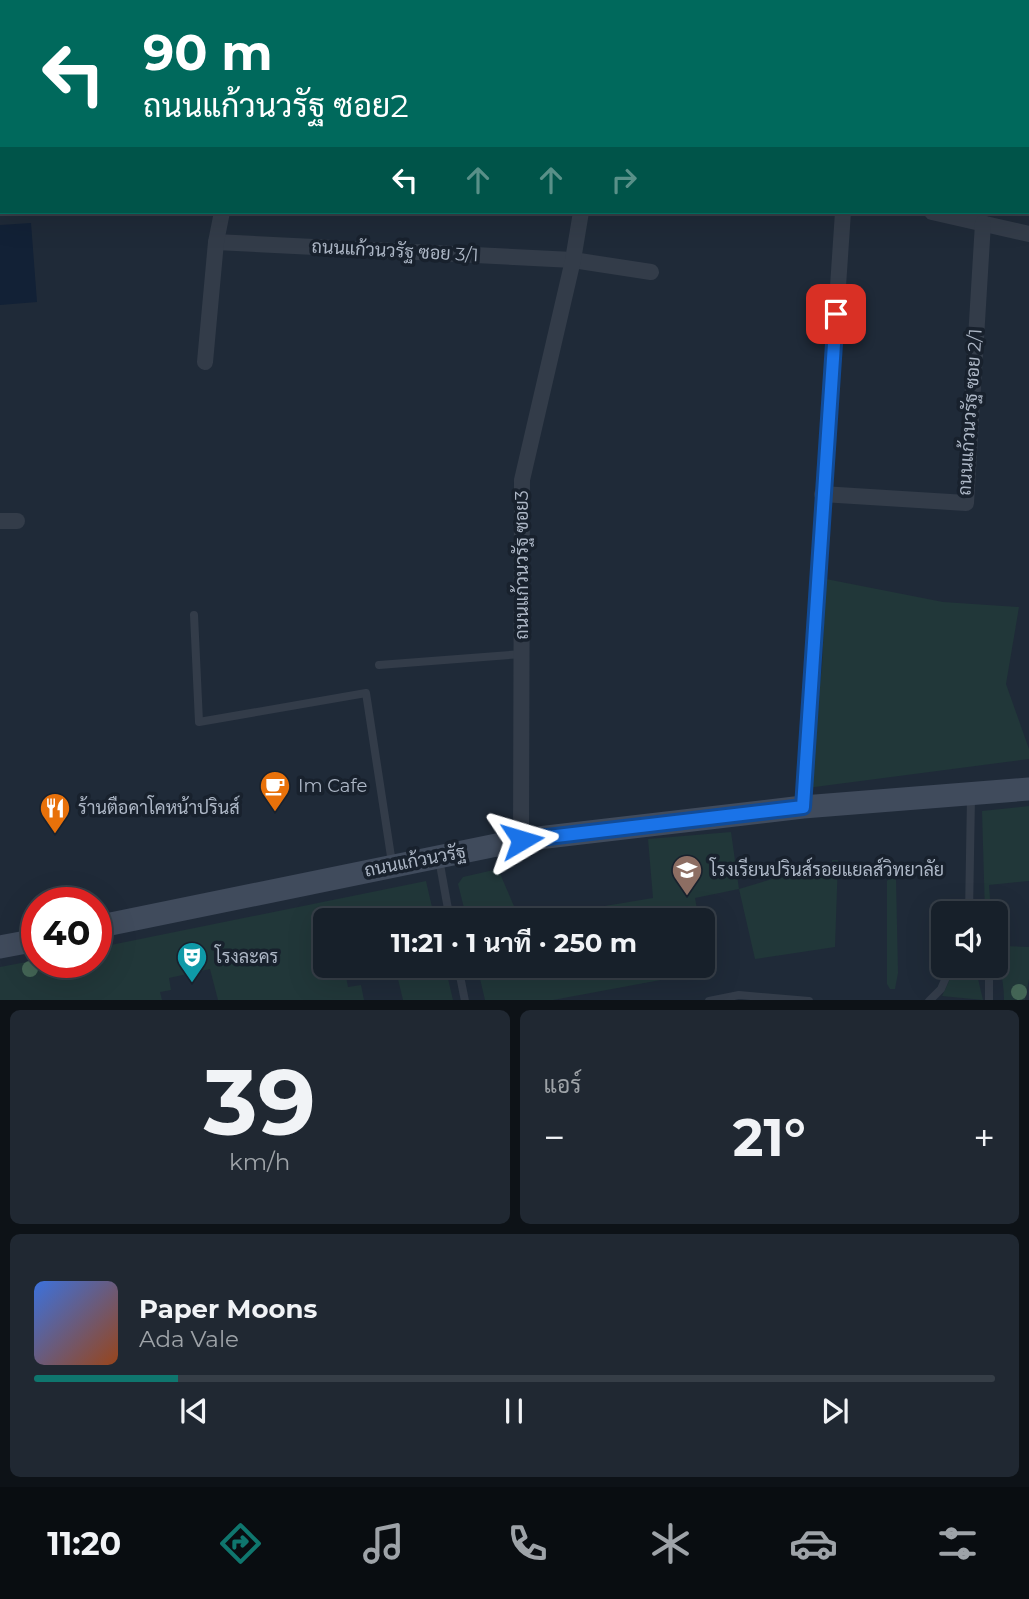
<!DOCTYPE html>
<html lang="th">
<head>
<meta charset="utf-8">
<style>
  body { margin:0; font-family:Montserrat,Sarabun,sans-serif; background:#202832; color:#f1f3f6; height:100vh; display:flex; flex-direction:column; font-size:26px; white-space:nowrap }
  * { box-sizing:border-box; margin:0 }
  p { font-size:23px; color:#9ea3a8 }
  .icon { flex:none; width:38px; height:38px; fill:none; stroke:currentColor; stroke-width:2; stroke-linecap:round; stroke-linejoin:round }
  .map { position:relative; height:1000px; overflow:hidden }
  .details { display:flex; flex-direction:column; gap:10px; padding:10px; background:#0d1217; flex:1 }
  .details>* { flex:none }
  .guide { position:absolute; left:0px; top:0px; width:1029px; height:214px; box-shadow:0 7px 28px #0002,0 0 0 2px #363e47; background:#00695c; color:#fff; overflow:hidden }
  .fabs { position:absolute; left:931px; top:901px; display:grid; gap:14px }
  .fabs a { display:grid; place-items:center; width:77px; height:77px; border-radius:10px; background:#17202a; box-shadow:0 7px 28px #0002,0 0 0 2px #363e47; font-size:35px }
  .speed { position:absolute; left:21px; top:887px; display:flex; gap:14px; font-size:35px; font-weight:700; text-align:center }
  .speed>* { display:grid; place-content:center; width:91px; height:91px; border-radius:50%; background:#17202a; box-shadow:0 7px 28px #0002,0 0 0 2px #363e47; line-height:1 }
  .speed .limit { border:10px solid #d22; background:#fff; color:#111 }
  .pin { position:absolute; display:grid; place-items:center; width:60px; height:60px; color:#fff; margin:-30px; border-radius:14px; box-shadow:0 4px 10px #0006 }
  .me { position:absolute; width:77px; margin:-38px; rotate:83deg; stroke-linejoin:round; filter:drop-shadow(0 0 5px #0008) }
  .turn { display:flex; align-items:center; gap:24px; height:147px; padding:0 28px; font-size:32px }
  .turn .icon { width:91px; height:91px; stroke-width:2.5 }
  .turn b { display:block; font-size:49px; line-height:60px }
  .lanes { display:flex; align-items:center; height:66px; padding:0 28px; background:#0003; justify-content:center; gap:35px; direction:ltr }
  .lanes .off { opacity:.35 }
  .big { font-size:52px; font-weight:700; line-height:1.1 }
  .details .widget { flex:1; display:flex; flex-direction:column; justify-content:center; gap:10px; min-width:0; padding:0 24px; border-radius:10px; background:#202832 }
  .details .dial { align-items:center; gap:0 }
  .dial b { font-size:91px; line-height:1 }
  .song { display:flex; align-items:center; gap:21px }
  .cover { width:84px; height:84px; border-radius:10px; background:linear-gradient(135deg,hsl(220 70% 55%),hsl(20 70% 35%)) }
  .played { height:7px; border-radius:4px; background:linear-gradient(90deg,#0f766e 15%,#363e47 15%) }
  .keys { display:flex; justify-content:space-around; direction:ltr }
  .heat { display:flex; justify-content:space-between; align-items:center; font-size:38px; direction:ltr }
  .details .tiles { flex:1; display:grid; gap:10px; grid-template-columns:1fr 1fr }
  .widget:last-child { grid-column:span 2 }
  .trip { position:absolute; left:313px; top:908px; width:402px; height:70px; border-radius:10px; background:#17202a; box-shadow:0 7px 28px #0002,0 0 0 2px #363e47; font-weight:700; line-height:70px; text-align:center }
  .tabs { display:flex; height:112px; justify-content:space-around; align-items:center; background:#090d11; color:#9ea3a8 }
  .tabs .icon { width:49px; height:49px }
  .tabs .on { color:#0f766e }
  .tabs b { font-size:32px; color:#f1f3f6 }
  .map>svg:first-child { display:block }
  .green { fill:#213739 }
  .water { fill:#122136 }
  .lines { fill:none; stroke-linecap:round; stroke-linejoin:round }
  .lane { stroke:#333c49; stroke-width:8 }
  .street { stroke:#333c49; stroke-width:16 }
  .secondary { stroke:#404b5c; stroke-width:23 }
  .tree { fill:#446656 }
  .route-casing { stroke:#114b97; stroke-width:18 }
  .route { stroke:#1a73e8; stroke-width:12 }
  .labels { text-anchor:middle; stroke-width:7; stroke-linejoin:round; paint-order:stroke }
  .street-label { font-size:18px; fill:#adb7c6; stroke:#18212d }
  .poi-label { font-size:18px; fill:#adb7c6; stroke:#18212d; text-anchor:start }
</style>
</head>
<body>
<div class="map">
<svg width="1029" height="1001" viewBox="0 0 1029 1001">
  <rect width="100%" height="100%" fill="#1f2a38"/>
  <g class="green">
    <path d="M 826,579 L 943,602 L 1019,607 L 1006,684 L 1029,749 L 1029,759 L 807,788 L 822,666 Z"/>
    <path d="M 1029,806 L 1029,881 L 989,885 L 991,913 L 985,913 L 982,811 Z"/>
    <path d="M 731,832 L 739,889 L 805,869 L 832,866 L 832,860 L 838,860 L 835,947 L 755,959 L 739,889 L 695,898 L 699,920 L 467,920 L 458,884 L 463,877 L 498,869 L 520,920 L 653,898 L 648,839 Z"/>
    <path d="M 892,875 L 896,879 L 898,973 L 895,989 L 890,989 L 887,984 L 887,881 Z"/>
    <path d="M 426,881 L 435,920 L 326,920 L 326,966 L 344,966 L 348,987 L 361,985 L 364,1000 L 218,1000 L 210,969 L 169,978 L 171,990 L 160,992 L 162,1000 L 0,1000 L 0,967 L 37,960 L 37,962 L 96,962 L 96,948 Z"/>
    <path d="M 1001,934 L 1002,946 L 1029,947 L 1029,979 L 1025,1000 L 1004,1000 C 1004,976 996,958 996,935 Z"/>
    <path d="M 704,942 L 709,971 L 553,1000 L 485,1000 L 477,966 L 704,966 Z"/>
    <path d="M 407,966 L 445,966 L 453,1000 L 403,1000 L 398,979 L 409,977 Z"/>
    <path d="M 956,966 L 975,966 L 983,1000 L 942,996 Z"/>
  </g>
  <path class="water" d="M 31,223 L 37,302 L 0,305 L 0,225 Z"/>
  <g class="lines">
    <g class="lane">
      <path d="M 194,615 L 199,722 L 366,693 L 392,863"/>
      <path d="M 379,665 L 522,654"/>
      <path d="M 439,859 L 450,920"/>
      <path d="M 969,914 L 971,796"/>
      <path d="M 458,966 L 465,1001"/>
      <path d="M 984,966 L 989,980 L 989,1001"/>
      <path d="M 709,1001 L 739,995 L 809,1001"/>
      <path d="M 929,1001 L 941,989 L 951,966"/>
    </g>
    <g class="street">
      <path d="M 388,0 L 395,2"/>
      <path d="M 587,0 L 587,2"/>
      <path d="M 267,2 L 267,0"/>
      <path d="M 860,2 L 860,0"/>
      <path d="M 932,212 L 1029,234"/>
      <path d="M 216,242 L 573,260 L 651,272"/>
      <path d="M 205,362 L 216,242 L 222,212"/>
      <path d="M 822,494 L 966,503 L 983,223"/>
      <path d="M 0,521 L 17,521"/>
      <path d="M 803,807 L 843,212"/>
      <path d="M 521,840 L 522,480 L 573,260 L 581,212"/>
    </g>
    <g class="secondary">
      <path d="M 96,927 L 521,840 L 803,807 L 1029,789"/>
      <path d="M 0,947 L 37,940"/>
    </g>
  </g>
  <g class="tree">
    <circle cx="30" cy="969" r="8"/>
    <circle cx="1019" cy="992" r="8"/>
  </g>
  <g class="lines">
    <g class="route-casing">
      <path id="route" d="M 522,840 L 803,807 L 836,314"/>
    </g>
    <use href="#route" class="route"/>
  </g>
  <defs>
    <g id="cafe-pin" transform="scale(1.575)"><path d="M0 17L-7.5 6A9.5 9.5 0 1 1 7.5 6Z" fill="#e8710a" stroke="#18212d"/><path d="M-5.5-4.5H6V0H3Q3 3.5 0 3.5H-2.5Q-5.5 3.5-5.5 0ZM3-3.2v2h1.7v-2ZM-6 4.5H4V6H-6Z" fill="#fff"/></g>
    <g id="restaurant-pin" transform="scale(1.575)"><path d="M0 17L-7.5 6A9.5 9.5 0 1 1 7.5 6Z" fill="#e8710a" stroke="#18212d"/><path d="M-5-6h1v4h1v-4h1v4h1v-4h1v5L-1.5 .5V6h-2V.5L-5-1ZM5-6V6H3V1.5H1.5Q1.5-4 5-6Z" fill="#fff"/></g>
    <g id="school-pin" transform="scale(1.575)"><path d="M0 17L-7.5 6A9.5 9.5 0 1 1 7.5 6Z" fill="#8d6e63" stroke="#18212d"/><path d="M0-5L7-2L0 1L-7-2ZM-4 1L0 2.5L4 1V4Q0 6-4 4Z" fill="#fff"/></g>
    <g id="theatre-pin" transform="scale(1.575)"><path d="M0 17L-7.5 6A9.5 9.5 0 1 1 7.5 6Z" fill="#0f9aa8" stroke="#18212d"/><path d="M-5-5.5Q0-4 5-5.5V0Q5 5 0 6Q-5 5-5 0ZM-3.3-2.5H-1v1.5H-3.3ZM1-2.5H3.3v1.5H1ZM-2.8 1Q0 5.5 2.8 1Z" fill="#fff"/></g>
  </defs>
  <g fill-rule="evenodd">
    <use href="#cafe-pin" x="275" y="786"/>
    <use href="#restaurant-pin" x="55" y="808"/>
    <use href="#school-pin" x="687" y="870"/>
    <use href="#theatre-pin" x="192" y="957"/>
  </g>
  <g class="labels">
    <g class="street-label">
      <text transform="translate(395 251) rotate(3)" y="6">ถนนแก้วนวรัฐ ซอย 3/1</text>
      <text transform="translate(970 412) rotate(-86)" y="6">ถนนแก้วนวรัฐ ซอย 2/1</text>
      <text transform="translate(522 565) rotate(-90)" y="6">ถนนแก้วนวรัฐ ซอย3</text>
      <text transform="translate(415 861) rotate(-11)" y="6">ถนนแก้วนวรัฐ</text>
    </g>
    <g class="poi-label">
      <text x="298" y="792">Im Cafe</text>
      <text x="78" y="814">ร้านตือคาโคหน้าปรินส์</text>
      <text x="710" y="876">โรงเรียนปรินส์รอยแยลส์วิทยาลัย</text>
      <text x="215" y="963">โรงละคร</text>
    </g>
  </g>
</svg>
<div class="fabs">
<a><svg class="icon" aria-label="sound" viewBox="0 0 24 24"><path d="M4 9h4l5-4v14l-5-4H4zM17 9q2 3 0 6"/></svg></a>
</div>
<div class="speed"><div class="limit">40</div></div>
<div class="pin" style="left:836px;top:314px;background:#d93025"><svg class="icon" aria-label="arrive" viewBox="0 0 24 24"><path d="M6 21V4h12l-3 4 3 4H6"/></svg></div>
<svg class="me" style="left:522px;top:840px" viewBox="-20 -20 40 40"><path d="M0-17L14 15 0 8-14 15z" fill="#1a73e8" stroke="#fff" stroke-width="4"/></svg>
<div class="trip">11:21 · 1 นาที · 250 m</div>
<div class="guide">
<div class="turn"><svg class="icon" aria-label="left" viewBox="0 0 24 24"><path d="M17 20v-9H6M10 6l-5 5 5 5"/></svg><div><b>90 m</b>ถนนแก้วนวรัฐ ซอย2</div></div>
<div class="lanes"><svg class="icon" aria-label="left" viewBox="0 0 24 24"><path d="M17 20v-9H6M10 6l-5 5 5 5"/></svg><svg class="icon off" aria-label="ahead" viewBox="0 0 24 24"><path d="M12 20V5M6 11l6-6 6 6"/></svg><svg class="icon off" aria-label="ahead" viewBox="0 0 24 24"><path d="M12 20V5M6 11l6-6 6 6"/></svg><svg class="icon off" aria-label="right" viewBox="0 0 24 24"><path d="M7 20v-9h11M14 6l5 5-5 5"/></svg></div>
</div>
</div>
<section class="details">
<div class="tiles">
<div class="widget dial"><b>39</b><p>km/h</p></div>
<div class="widget"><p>แอร์</p>
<div class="heat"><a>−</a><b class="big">21°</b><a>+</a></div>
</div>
<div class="widget">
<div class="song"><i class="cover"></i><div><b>Paper Moons</b><p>Ada Vale</p></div></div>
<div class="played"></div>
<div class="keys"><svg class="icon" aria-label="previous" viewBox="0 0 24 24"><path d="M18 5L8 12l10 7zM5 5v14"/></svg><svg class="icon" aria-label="pause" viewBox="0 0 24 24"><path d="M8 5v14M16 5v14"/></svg><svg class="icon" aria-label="next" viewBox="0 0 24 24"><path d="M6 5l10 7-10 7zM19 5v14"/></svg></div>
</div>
</div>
</section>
<nav class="tabs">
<b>11:20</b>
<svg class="icon on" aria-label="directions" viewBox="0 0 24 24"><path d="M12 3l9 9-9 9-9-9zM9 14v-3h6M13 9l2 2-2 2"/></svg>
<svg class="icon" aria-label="music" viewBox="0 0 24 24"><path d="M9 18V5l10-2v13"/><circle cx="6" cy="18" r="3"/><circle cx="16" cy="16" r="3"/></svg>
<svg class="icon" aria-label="phone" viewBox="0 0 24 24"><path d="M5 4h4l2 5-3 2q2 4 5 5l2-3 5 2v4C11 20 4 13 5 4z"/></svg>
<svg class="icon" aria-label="climate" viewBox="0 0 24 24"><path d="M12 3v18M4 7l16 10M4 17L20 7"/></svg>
<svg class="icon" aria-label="car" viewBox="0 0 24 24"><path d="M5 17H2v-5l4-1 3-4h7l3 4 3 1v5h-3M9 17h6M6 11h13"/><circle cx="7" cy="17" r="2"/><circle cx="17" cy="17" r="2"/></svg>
<svg class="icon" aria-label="filters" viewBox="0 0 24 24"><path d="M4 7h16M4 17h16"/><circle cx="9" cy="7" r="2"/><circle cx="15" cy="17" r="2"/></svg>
</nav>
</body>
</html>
